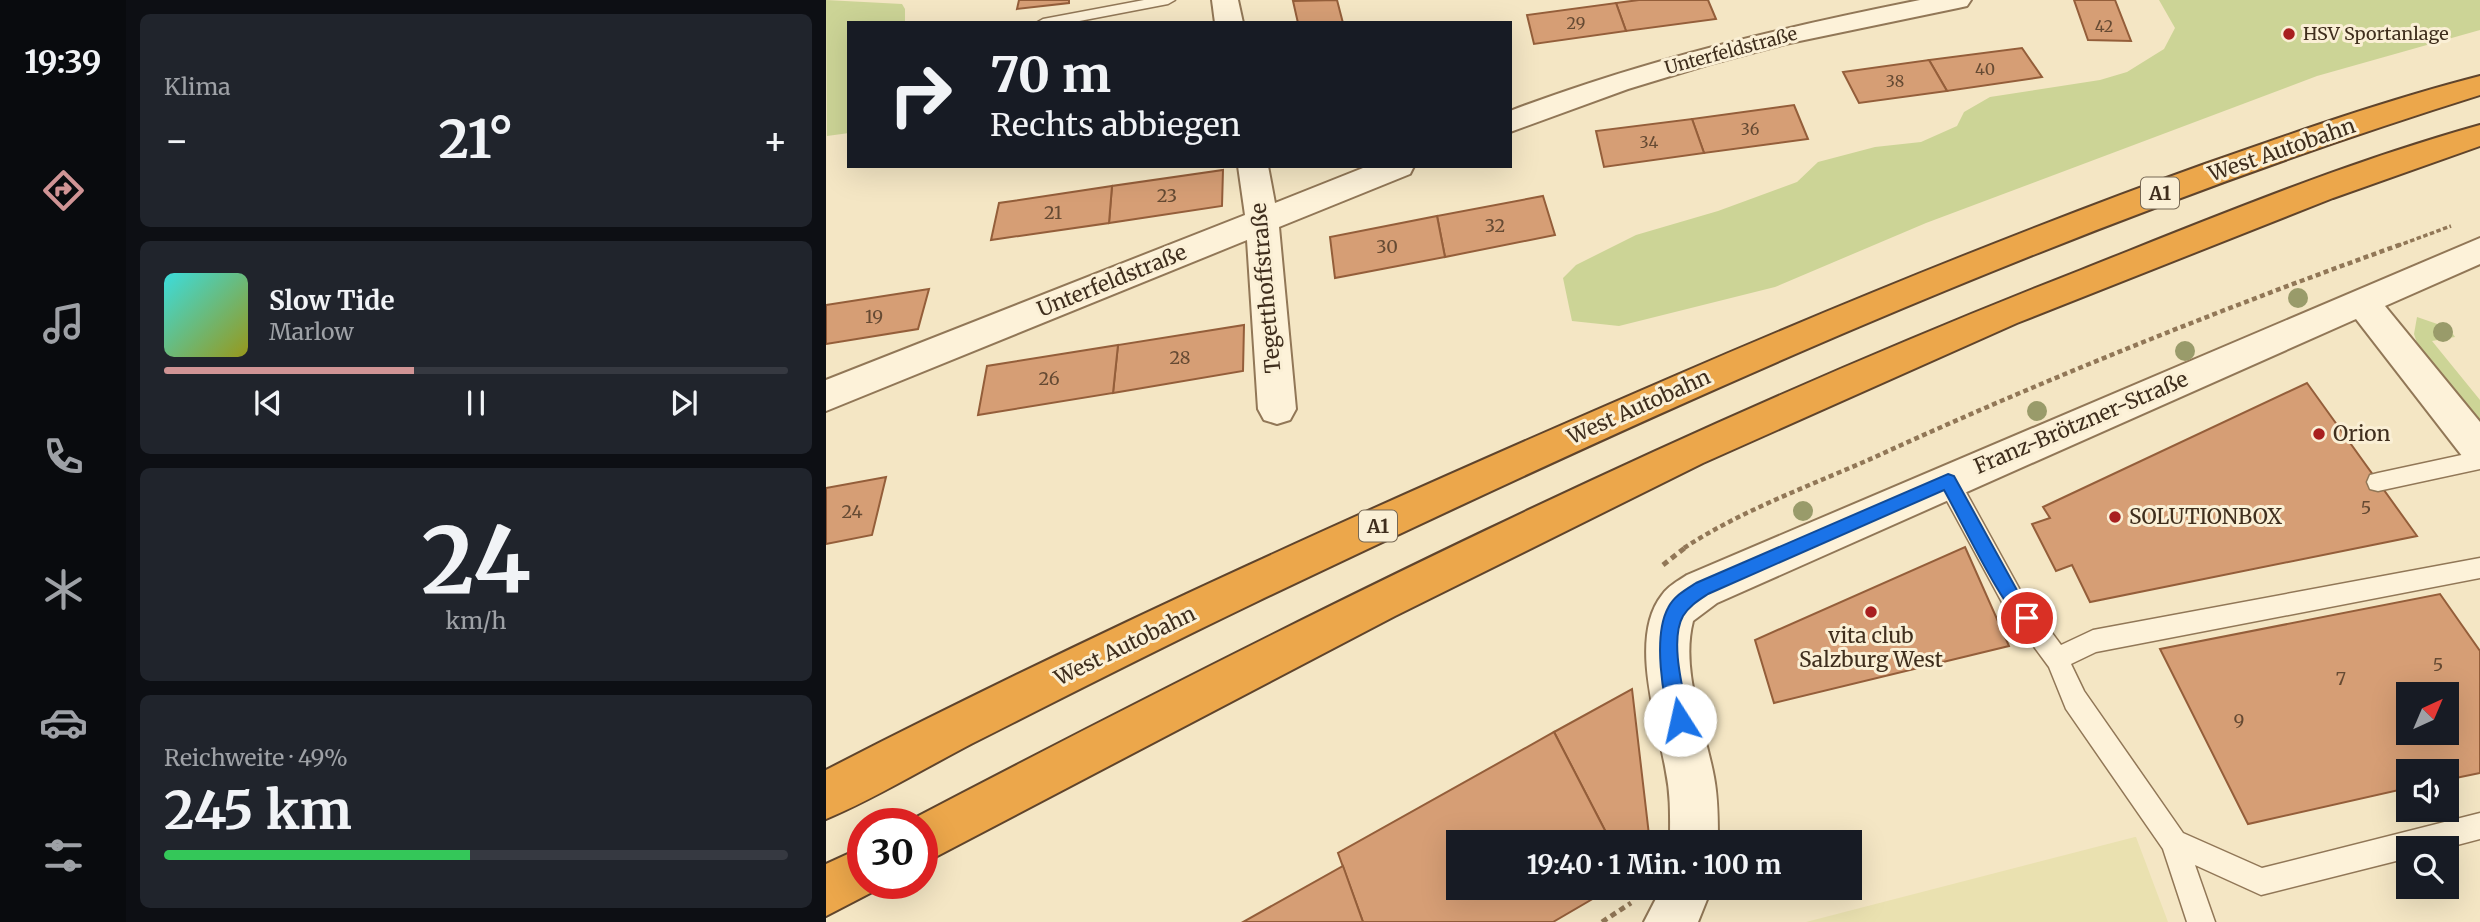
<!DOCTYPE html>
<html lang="de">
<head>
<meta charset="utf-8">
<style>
  body { margin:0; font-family:Merriweather,serif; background:#20242c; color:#f1f3f6; height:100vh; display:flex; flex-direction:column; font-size:26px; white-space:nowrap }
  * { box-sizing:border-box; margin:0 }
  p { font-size:23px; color:#9ea1a6 }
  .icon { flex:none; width:38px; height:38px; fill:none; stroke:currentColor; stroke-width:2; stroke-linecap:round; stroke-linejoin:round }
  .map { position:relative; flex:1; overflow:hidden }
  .sheet { display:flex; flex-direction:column; gap:14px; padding:14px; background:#0d0f14; width:700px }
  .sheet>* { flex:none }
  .guide { position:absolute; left:21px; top:21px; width:665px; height:147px; border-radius:0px; box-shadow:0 7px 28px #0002; background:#171b24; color:#f1f3f6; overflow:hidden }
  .needle { width:46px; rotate:44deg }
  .tools { position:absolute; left:1570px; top:682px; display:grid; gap:14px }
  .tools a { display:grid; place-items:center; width:63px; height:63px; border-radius:0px; background:#171b24; box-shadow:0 7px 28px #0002; font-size:35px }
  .speed { position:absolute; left:21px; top:808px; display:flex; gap:14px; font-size:35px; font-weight:700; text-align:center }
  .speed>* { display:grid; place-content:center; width:91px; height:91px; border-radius:50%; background:#171b24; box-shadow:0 7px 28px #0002; line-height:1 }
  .speed .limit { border:10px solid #d22; background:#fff; color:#111 }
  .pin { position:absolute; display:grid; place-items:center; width:60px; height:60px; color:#fff; margin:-30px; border:4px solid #fff; border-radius:50%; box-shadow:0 2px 7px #0007 }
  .me { position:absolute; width:77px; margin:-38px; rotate:350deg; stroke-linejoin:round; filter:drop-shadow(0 0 5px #0008) }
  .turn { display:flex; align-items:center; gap:24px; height:147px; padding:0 28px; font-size:32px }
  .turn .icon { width:91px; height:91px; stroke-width:2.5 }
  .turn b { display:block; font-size:49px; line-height:60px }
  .big { font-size:52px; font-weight:700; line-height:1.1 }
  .sheet .tile { flex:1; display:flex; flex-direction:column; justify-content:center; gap:10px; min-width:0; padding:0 24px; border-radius:10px; background:#20242c }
  .sheet .dial { align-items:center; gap:0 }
  .dial b { font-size:91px; line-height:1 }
  .song { display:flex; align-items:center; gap:21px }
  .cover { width:84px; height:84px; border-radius:10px; background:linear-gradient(135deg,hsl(180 70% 55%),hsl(60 70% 35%)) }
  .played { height:7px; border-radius:4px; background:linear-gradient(90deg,#d09495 40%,#363941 40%) }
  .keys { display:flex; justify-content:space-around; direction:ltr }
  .heat { display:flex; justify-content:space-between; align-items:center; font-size:38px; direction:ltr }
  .charge { height:10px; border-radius:5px; background:linear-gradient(90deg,#34c759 49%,#363941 0) }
  .trip { position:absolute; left:620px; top:830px; width:416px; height:70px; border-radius:0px; background:#171b24; box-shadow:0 7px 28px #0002; font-weight:700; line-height:70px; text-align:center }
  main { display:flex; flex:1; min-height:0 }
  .menu { display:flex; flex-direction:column; width:126px; justify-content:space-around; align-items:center; background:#090b0e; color:#9ea1a6 }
  .menu .icon { width:49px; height:49px }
  .menu .on { color:#d09495 }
  .menu b { font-size:32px; color:#f1f3f6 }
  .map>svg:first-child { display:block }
  .farmland { fill:#eae1b0 }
  .green { fill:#ccd496 }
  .building { fill:#d69e75; stroke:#945e3a; stroke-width:2; fill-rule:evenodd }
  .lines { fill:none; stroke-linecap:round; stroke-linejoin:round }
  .service-casing { stroke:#917757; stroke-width:3 }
  .minor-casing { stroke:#917757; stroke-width:4 }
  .motorway-casing { stroke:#5f442c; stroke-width:4 }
  .path-far2 { stroke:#917757; stroke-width:3.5; stroke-dasharray:4.5 2.5; stroke-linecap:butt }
  .path-far1 { stroke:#917757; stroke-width:4.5; stroke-dasharray:5 3.5; stroke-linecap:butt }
  .path { stroke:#917757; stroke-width:5; stroke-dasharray:6 4.5; stroke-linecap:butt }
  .service { fill:#fdf2d9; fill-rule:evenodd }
  .minor { fill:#fdf2d9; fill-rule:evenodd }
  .motorway { fill:#eca74b; fill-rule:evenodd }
  .tree { fill:#999b6a }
  .route { fill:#1a73e8; stroke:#114b97; stroke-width:2 }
  .poi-dot { fill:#a81f1f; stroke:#faefd5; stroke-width:2.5 }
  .labels { text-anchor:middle; stroke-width:6; stroke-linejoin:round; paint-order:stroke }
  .far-number-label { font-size:16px; fill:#654a33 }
  .far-poi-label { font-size:18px; fill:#3f2e1d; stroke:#faefd5; text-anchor:start }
  .far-street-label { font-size:18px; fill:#3f2e1d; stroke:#faefd5 }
  .number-label { font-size:18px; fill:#654a33 }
  .shield { fill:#faefd5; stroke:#776854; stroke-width:2 }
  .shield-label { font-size:19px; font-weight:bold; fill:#3f2e1d }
  .street-label { font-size:21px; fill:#3f2e1d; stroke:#faefd5 }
  .poi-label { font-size:21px; fill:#3f2e1d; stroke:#faefd5; text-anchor:start }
</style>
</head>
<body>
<main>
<nav class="menu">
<b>19:39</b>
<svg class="icon on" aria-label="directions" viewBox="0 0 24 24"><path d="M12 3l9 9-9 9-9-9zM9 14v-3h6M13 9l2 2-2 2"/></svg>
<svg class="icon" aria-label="music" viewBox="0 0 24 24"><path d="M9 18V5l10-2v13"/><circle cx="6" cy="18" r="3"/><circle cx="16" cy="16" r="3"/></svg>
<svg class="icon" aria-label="phone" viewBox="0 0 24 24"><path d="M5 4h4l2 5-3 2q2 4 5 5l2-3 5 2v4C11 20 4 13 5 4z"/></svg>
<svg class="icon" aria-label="climate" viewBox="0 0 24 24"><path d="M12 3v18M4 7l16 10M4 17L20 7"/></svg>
<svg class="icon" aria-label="car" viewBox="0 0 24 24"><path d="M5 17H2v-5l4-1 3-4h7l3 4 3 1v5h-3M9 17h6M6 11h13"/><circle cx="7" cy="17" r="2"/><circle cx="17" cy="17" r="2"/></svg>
<svg class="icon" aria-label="filters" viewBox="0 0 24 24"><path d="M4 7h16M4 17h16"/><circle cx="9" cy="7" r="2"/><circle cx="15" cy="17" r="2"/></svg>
</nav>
<section class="sheet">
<div class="tile"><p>Klima</p>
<div class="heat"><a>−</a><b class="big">21°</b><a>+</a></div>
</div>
<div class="tile">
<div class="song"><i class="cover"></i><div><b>Slow Tide</b><p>Marlow</p></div></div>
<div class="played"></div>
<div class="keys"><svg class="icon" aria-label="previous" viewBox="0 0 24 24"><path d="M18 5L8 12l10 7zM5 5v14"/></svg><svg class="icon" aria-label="pause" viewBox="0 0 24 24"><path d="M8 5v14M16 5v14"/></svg><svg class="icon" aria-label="next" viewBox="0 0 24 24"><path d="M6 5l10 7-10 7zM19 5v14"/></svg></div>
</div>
<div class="tile dial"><b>24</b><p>km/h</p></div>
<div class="tile"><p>Reichweite · 49%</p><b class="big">245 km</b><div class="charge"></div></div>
</section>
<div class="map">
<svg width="1654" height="922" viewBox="0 0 1654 922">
  <rect width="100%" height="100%" fill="#f4e6c4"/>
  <path class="farmland" d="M 1310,837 L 1342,922 L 980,922 L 1309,837 Z"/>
  <g class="green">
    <path d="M 0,0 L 76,4 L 79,9 L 79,23 L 23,23 L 23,133 L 1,136 Z"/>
    <path d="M 1333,0 L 1654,0 L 1654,30 L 1491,76 L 1100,223 L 949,287 L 793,326 L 746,321 L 737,278 L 750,265 L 810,235 L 892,211 L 971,182 L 992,162 L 1049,147 L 1095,142 L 1131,126 L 1138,112 L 1164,97 L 1274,80 L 1301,72 L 1338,49 L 1349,28 Z"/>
    <path d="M 1591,317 L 1623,328 L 1629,337 L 1606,341 L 1654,400 L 1654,420 L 1592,346 L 1588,334 Z"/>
  </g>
  <g class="building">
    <path d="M 193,0 L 243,0 L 243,3 L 191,9 Z"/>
    <path d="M 511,0 L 517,23 L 472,23 L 467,1 Z"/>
    <path d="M 813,0 L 882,0 L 890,19 L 800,31 L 790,3 Z"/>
    <path d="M 1248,0 L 1289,0 L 1305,41 L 1262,40 Z"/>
    <path d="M 790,3 L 800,31 L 708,44 L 701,15 Z"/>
    <path d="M 1196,48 L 1216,77 L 1121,91 L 1103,60 Z"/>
    <path d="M 1103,60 L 1121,91 L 1033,103 L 1017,72 Z"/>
    <path d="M 968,105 L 982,139 L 878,153 L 866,119 Z"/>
    <path d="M 866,119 L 878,153 L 778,167 L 770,131 Z"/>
    <path d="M 397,170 L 396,206 L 283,223 L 286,186 Z"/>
    <path d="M 286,186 L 283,223 L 165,240 L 173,203 Z"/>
    <path d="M 717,196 L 729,235 L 619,257 L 611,216 Z"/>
    <path d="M 611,216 L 619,257 L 509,278 L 504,237 Z"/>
    <path d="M 103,289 L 92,329 L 0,344 L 0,305 Z"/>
    <path d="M 418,325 L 417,371 L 287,393 L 292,345 Z"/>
    <path d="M 292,345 L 287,393 L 152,415 L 161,366 Z"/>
    <path d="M 1481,383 L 1591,536 L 1264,602 L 1246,565 L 1230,571 L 1206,524 L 1224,518 L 1217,507 Z"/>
    <path d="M 60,477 L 46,535 L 0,544 L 0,488 Z"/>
    <path d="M 1139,547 L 1183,646 L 948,703 L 929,640 Z"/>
    <path d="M 1614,594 L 1654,651 L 1654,773 L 1620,780 L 1620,772 L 1582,772 L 1582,788 L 1422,824 L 1334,649 ZM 1582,695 L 1620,695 L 1620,733 L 1582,733 Z"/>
    <path d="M 806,689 L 823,835 L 821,842 L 785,842 L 728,732 Z"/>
    <path d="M 728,732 L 785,842 L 632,842 L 632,887 L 787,887 L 727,922 L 537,922 L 512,853 Z"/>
    <path d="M 517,866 L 537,922 L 417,922 Z"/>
  </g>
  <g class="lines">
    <g class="service-casing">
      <g id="service">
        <path d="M 318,0 L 349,0 L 342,4 L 243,23 L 210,23 L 217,19 Z"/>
        <path d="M 1654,451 L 1654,469 L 1552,491 L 1544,489 L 1541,482 L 1544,475 L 1552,473 Z"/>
        <path d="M 1122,472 L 1130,474 L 1194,590 L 1235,645 L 1267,630 L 1654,558 L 1654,578 L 1270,652 L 1245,664 L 1258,691 L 1357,833 L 1436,868 L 1654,813 L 1654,839 L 1616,849 L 1582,849 L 1582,858 L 1435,895 L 1369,865 L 1389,922 L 1361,922 L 1337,849 L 1240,709 L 1223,667 L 1178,606 L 1114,488 L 1111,481 L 1114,474 Z"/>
      </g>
    </g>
    <g class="minor-casing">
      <g id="minor">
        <path d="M 386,0 L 412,0 L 417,23 L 389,23 Z"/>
        <path d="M 1094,0 L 1145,0 L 1141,6 L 1132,8 L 959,44 L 884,64 L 802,89 L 684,132 L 684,111 C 818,60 954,28 1094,0 Z"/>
        <path d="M 412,166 L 442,166 L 449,203 L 542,166 L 588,166 L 584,174 L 453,227 L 470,409 L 464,420 L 451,424 L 438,420 L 432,409 L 421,240 L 0,411 L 0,380 L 419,215 Z"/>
        <path d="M 1654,238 L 1654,264 L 1559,306 L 1654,422 L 1654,466 L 1640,461 L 1530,319 L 891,603 L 867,621 C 854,671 879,728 888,777 C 892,798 892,820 892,842 L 844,842 C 844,818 845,796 840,772 C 832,723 802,638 836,595 C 842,586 852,581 861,575 Z"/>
        <path d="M 836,887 L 886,887 L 872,922 L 818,922 Z"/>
      </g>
    </g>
    <g class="motorway-casing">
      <g id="motorway">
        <path d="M 1654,76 L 1654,95 C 1232,227 828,412 430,602 C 334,648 240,696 145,744 C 97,769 50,798 0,819 L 0,770 C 278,627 564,499 851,375 C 1025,300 1201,228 1379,164 C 1470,132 1561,100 1654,76 Z"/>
        <path d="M 1654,125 L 1654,146 L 1507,198 L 1191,323 L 877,463 L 569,616 L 96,864 L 96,824 L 79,823 C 463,622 851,428 1255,270 C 1386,218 1518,163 1654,125 Z"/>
        <path d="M 37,847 L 37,884 L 56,884 L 54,888 L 0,916 L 0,864 Z"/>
      </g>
    </g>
    <path class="path-far2" d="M 1571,246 L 1625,226"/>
    <path class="path-far1" d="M 858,548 C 916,510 986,485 1049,457 C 1221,378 1398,308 1576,244"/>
    <g class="path">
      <path d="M 837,565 L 860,547"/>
      <path d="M 776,922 L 805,903"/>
    </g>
    <use href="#service" class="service"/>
    <use href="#minor" class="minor"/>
    <use href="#motorway" class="motorway"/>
  </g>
  <g class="tree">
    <circle cx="1472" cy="298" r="10"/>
    <circle cx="1617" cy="332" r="10"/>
    <circle cx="1359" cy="351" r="10"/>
    <circle cx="1211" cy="411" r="10"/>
    <circle cx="977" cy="511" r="10"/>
  </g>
  <path class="route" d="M 1122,474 L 1128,476 L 1192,592 L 1210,618 L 1207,624 L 1201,626 C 1181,618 1132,514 1118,490 L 882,594 C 873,600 863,606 857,616 C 843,641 858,693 863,720 L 860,727 L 854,729 L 847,727 C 836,698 827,636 842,608 C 848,596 859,590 870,583 Z"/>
  <g class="poi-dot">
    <circle cx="1463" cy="34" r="7"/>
    <circle cx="1493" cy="434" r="7"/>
    <circle cx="1289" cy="517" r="7"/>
    <circle cx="1045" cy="612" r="7"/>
  </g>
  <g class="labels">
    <g class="far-number-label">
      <text x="750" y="29">29</text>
      <text x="1278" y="32">42</text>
      <text x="1159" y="75">40</text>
      <text x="1069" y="87">38</text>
      <text x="924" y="135">36</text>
      <text x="823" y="148">34</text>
    </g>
    <g class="far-poi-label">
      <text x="1477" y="40">HSV Sportanlage</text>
    </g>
    <g class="far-street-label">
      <text transform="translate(905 51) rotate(-15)" y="6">Unterfeldstraße</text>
    </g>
    <g class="number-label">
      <text x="341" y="202">23</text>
      <text x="227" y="219">21</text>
      <text x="669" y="232">32</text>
      <text x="561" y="253">30</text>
      <text x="48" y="323">19</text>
      <text x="354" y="364">28</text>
      <text x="223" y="385">26</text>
      <text x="1540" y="514">5</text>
      <text x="26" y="518">24</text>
      <text x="1612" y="671">5</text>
      <text x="1515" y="685">7</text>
      <text x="1413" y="727">9</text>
    </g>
    <g class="shield">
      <rect x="1315" y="177.5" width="38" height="31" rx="5"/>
      <rect x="533" y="510.5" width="38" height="31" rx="5"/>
    </g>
    <g class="shield-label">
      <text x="1334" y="200">A1</text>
      <text x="552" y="533">A1</text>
    </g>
    <g class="street-label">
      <text transform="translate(1456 150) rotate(-19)" y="7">West Autobahn</text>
      <text transform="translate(286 281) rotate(-22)" y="7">Unterfeldstraße</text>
      <text transform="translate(440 288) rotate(-95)" y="7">Tegetthoffstraße</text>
      <text transform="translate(813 407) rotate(-24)" y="7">West Autobahn</text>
      <text transform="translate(1255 423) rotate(-23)" y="7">Franz-Brötzner-Straße</text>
      <text transform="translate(299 646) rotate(-26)" y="7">West Autobahn</text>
    </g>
    <g class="poi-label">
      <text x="1507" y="441">Orion</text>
      <text x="1303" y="524">SOLUTIONBOX</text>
      <text x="1045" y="643" text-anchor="middle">vita club<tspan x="1045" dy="24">Salzburg West</tspan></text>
    </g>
  </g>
</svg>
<div class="tools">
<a><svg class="needle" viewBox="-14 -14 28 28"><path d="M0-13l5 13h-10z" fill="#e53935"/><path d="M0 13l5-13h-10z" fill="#9ea1a6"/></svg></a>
<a><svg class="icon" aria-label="sound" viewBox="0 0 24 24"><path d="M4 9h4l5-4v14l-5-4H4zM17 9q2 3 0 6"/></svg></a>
<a><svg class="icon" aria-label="search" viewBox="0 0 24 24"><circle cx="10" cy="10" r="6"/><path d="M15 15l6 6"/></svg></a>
</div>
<div class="speed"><div class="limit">30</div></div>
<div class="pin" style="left:1201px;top:618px;background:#d93025"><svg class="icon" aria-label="arrive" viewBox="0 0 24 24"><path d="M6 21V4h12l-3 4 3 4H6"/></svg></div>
<svg class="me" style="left:854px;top:720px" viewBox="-20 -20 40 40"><circle r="19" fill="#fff"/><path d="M0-13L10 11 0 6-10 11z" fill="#1a73e8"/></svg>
<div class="trip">19:40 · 1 Min. · 100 m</div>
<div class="guide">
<div class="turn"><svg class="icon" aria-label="right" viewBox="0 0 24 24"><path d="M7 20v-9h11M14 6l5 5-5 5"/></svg><div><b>70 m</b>Rechts abbiegen</div></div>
</div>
</div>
</main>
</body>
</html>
